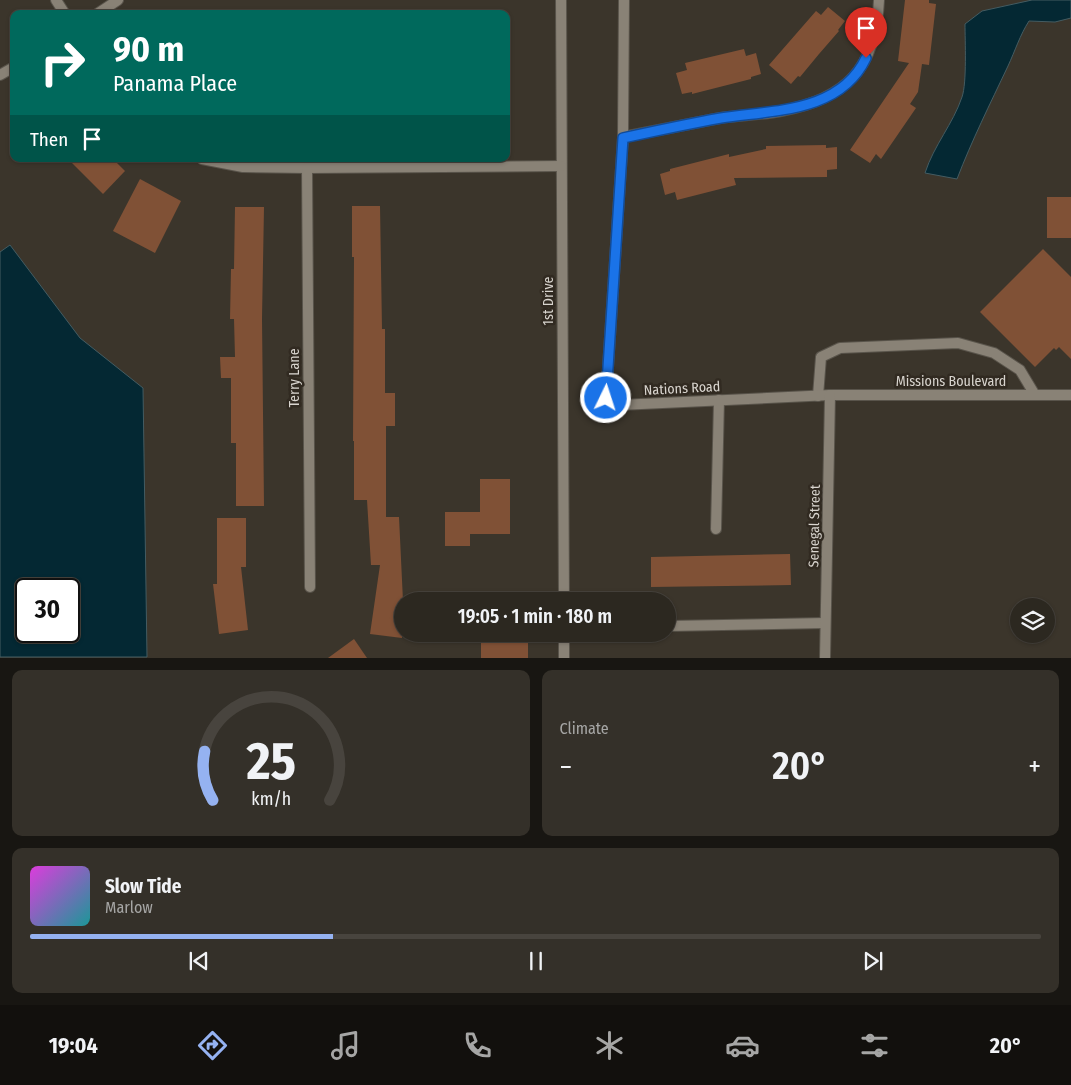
<!DOCTYPE html>
<html lang="en">
<head>
<meta charset="utf-8">
<style>
  body { margin:0; font-family:"Fira Sans Condensed",sans-serif; background:#343029; color:#f1f3f6; height:100vh; display:flex; flex-direction:column; font-size:19px; white-space:nowrap }
  * { box-sizing:border-box; margin:0 }
  p { font-size:16px; color:#a6a6a5 }
  .icon { flex:none; width:28px; height:28px; fill:none; stroke:currentColor; stroke-width:2; stroke-linecap:round; stroke-linejoin:round }
  .map { position:relative; height:658px; overflow:hidden }
  .panel { display:flex; flex-direction:column; gap:12px; padding:12px; background:#181612; flex:1 }
  .panel>* { flex:none }
  .top-card { position:absolute; left:10px; top:10px; width:500px; height:152px; border-radius:10px; box-shadow:0 1px 4px #0004,0 0 0 1px #48443e; background:#00695c; color:#fff; overflow:hidden }
  .tools { position:absolute; left:1010px; top:598px; display:grid; gap:10px }
  .tools a { display:grid; place-items:center; width:45px; height:45px; border-radius:50%; background:#2c2820; box-shadow:0 1px 4px #0004,0 0 0 1px #48443e; font-size:25px }
  .speed { position:absolute; left:15px; top:578px; display:flex; gap:10px; font-size:25px; font-weight:700; text-align:center }
  .speed>* { display:grid; place-content:center; width:65px; height:65px; border-radius:50%; background:#2c2820; box-shadow:0 1px 4px #0004,0 0 0 1px #48443e; line-height:1 }
  .speed .limit { border:2px solid #111; border-radius:8px; background:#fff; color:#111 }
  .pin { position:absolute; display:grid; place-items:center; width:42px; height:42px; color:#fff; margin:-51px -21px; border-radius:50% 50% 50% 0; rotate:-45deg; box-shadow:0 0 5px #0007 }
  .pin .icon { rotate:45deg }
  .me { position:absolute; width:55px; margin:-28px; rotate:4deg; stroke-linejoin:round; filter:drop-shadow(0 0 4px #0008) }
  .turn { display:flex; align-items:center; gap:18px; height:105px; padding:0 20px; font-size:22px }
  .turn .icon { width:65px; height:65px; stroke-width:2.5 }
  .turn b { display:block; font-size:35px; line-height:42px }
  .then { display:flex; align-items:center; height:48px; padding:0 20px; background:#0003; gap:10px; font-size:19px }
  .big { font-size:38px; font-weight:600; line-height:1.1 }
  .panel .widget { flex:1; display:flex; flex-direction:column; justify-content:center; gap:8px; min-width:0; padding:0 18px; border-radius:10px; background:#343029 }
  .panel .dial { align-items:center; gap:0 }
  .dial svg { height:130px; overflow:visible; fill:none; stroke:#48443e; stroke-width:7; stroke-linecap:round; text-anchor:middle }
  .dial text { fill:#f1f3f6; stroke:none }
  .song { display:flex; align-items:center; gap:15px }
  .cover { width:60px; height:60px; border-radius:8px; background:linear-gradient(135deg,hsl(300 70% 55%),hsl(180 70% 35%)) }
  .played { height:5px; border-radius:2px; background:linear-gradient(90deg,#95b2f1 30%,#48443e 30%) }
  .keys { display:flex; justify-content:space-around; direction:ltr }
  .heat { display:flex; justify-content:space-between; align-items:center; font-size:28px; direction:ltr }
  .panel .tiles { flex:1; display:grid; gap:12px; grid-template-columns:1fr 1fr }
  .widget:last-child { grid-column:span 2 }
  .trip { position:absolute; left:394px; top:592px; width:282px; height:50px; border-radius:25px; background:#2c2820; box-shadow:0 1px 4px #0004,0 0 0 1px #48443e; font-weight:600; line-height:50px; text-align:center }
  .dock { display:flex; height:80px; justify-content:space-around; align-items:center; background:#12100d; color:#a6a6a5 }
  .dock .icon { width:35px; height:35px }
  .dock .active { color:#95b2f1 }
  .dock b { font-size:22px; color:#f1f3f6 }
  .map>svg:first-child { display:block }
  .water { fill:#042833; stroke:#445c62; fill-rule:evenodd }
  .building { fill:#805136 }
  .lines { fill:none; stroke-linecap:round; stroke-linejoin:round }
  .lane-casing { stroke:#59544b; stroke-width:12 }
  .street-casing { stroke:#59544b; stroke-width:12 }
  .lane { stroke:#898276; stroke-width:10 }
  .street { stroke:#898276; stroke-width:10 }
  .route-casing { stroke:#114b97; stroke-width:12 }
  .route { stroke:#1a73e8; stroke-width:9 }
  .labels { text-anchor:middle; stroke-width:5; stroke-linejoin:round; paint-order:stroke }
  .street-label { font-size:14px; fill:#d9d5cf; stroke:#312a21 }
</style>
</head>
<body>
<div class="map">
<svg width="1071" height="658" viewBox="0 0 1071 658">
  <rect width="100%" height="100%" fill="#3b352b"/>
  <g class="water">
    <path d="M 1032,0 L 1071,0 L 1071,18 L 1055,22 L 1029,21 C 1020,35 1015,51 1008,66 C 990,104 972,140 957,179 L 925,173 C 934,145 953,124 962,97 C 967,83 965,40 965,24 L 982,11 Z"/>
    <path d="M 10,245 L 80,338 L 143,388 L 147,657 L 0,657 L 0,252 ZM 26,589 L 69,589 L 69,631 L 26,631 Z"/>
  </g>
  <g class="building">
    <path d="M 905,0 L 929,0 L 929,3 L 936,4 L 929,65 L 922,64 L 918,92 L 910,104 L 916,108 L 881,159 L 876,154 L 870,163 L 850,150 L 909,63 L 898,61 Z"/>
    <path d="M 828,7 L 845,21 L 838,30 L 839,31 L 819,54 L 800,77 L 798,76 L 791,84 L 769,65 L 816,11 L 821,15 Z"/>
    <path d="M 744,49 L 746,56 L 756,53 L 761,74 L 751,77 L 751,79 L 692,94 L 692,92 L 682,94 L 676,73 L 687,70 L 685,63 Z"/>
    <path d="M 826,145 L 826,148 L 837,147 L 837,169 L 827,170 L 827,177 L 734,178 L 736,185 L 677,200 L 675,192 L 665,195 L 660,174 L 670,171 L 670,169 L 729,154 L 729,157 L 766,149 L 766,146 Z"/>
    <path d="M 68,159 L 113,159 L 125,171 L 103,194 Z"/>
    <path d="M 140,179 L 181,201 L 155,253 L 113,231 Z"/>
    <rect x="1047" y="197" width="24" height="41"/>
    <path d="M 352,206 L 380,206 L 382,329 L 385,329 L 385,393 L 395,393 L 395,426 L 386,426 L 386,517 L 399,517 L 403,601 L 402,638 L 370,634 L 380,565 L 371,565 L 367,500 L 354,500 L 354,441 L 353,441 L 354,257 L 352,257 Z"/>
    <path d="M 235,207 L 264,207 L 262,319 L 264,506 L 236,506 L 236,443 L 231,443 L 231,378 L 221,378 L 220,357 L 235,357 L 234,319 L 230,319 L 231,269 L 234,269 Z"/>
    <path d="M 1043,249 L 1071,277 L 1071,359 L 1059,347 L 1056,350 L 1054,348 L 1035,367 L 980,312 Z"/>
    <path d="M 480,479 L 510,479 L 510,534 L 470,534 L 470,546 L 445,546 L 445,512 L 480,512 Z"/>
    <path d="M 217,518 L 246,518 L 246,567 L 241,567 L 248,630 L 219,634 L 213,584 L 217,584 Z"/>
    <path d="M 790,554 L 791,585 L 651,587 L 651,557 Z"/>
    <rect x="481" y="634" width="47" height="24"/>
    <path d="M 354,639 L 367,658 L 328,658 Z"/>
  </g>
  <g class="lines">
    <g class="lane-casing">
      <g id="lane">
        <path d="M 818,396 L 821,357 L 840,348 L 958,343 L 994,353 L 1020,370 L 1035,395"/>
        <path d="M 716,529 L 719,400"/>
        <path d="M 668,626 L 825,623"/>
      </g>
    </g>
    <g class="street-casing">
      <g id="street">
        <path d="M 56,0 L 65,14"/>
        <path d="M 561,0 L 564,601"/>
        <path d="M 624,0 L 623,137 L 606,398 L 620,405 L 830,395 L 1071,395"/>
        <path d="M 97,14 L 118,0"/>
        <path d="M 0,75 L 14,67"/>
        <path d="M 623,137 C 655,131 688,124 720,118 C 741,115 761,115 781,111 C 847,99 876,68 879,0"/>
        <path d="M 202,159 L 243,167 L 307,168 L 561,166"/>
        <path d="M 307,168 L 310,587"/>
        <path d="M 564,634 L 564,658"/>
        <path d="M 825,658 L 830,395"/>
      </g>
    </g>
    <use href="#lane" class="lane"/>
    <use href="#street" class="street"/>
  </g>
  <g class="lines">
    <g class="route-casing">
      <path id="route" d="M 606,398 L 623,138 C 655,131 688,124 721,118 C 772,110 840,113 866,58"/>
    </g>
    <use href="#route" class="route"/>
  </g>
  <g class="labels">
    <g class="street-label">
      <text transform="translate(548 301) rotate(-90)" y="5">1st Drive</text>
      <text transform="translate(294 378) rotate(-90)" y="5">Terry Lane</text>
      <text x="951" y="386">Missions Boulevard</text>
      <text transform="translate(682 388) rotate(-3)" y="5">Nations Road</text>
      <text transform="translate(814 526) rotate(-89)" y="5">Senegal Street</text>
    </g>
  </g>
</svg>
<div class="tools">
<a><svg class="icon" aria-label="layers" viewBox="0 0 24 24"><path d="M12 4l9 5-9 5-9-5zM3 14l9 5 9-5"/></svg></a>
</div>
<div class="speed"><div class="limit">30</div></div>
<div class="pin" style="left:866px;top:58px;background:#d93025"><svg class="icon" aria-label="arrive" viewBox="0 0 24 24"><path d="M6 21V4h12l-3 4 3 4H6"/></svg></div>
<svg class="me" style="left:606px;top:398px" viewBox="-20 -20 40 40"><circle r="17" fill="#1a73e8" stroke="#fff" stroke-width="3"/><path d="M0-11L8 9 0 5-8 9z" fill="#fff"/></svg>
<div class="trip">19:05 · 1 min · 180 m</div>
<div class="top-card">
<div class="turn"><svg class="icon" aria-label="right" viewBox="0 0 24 24"><path d="M7 20v-9h11M14 6l5 5-5 5"/></svg><div><b>90 m</b>Panama Place</div></div>
<div class="then">Then<svg class="icon" aria-label="arrive" viewBox="0 0 24 24"><path d="M6 21V4h12l-3 4 3 4H6"/></svg></div>
</div>
</div>
<section class="panel">
<div class="tiles">
<div class="widget dial"><svg viewBox="0 0 100 80">
<path d="M14 69A42 42 0 1 1 86 69"/>
<path d="M14 69A42 42 0 0 1 9 39" stroke="#95b2f1"/>
<text x="50" y="56" font-size="32" font-weight="700">25</text>
<text x="50" y="72" font-size="11">km/h</text>
</svg></div>
<div class="widget"><p>Climate</p>
<div class="heat"><a>−</a><b class="big">20°</b><a>+</a></div>
</div>
<div class="widget">
<div class="song"><i class="cover"></i><div><b>Slow Tide</b><p>Marlow</p></div></div>
<div class="played"></div>
<div class="keys"><svg class="icon" aria-label="previous" viewBox="0 0 24 24"><path d="M18 5L8 12l10 7zM5 5v14"/></svg><svg class="icon" aria-label="pause" viewBox="0 0 24 24"><path d="M8 5v14M16 5v14"/></svg><svg class="icon" aria-label="next" viewBox="0 0 24 24"><path d="M6 5l10 7-10 7zM19 5v14"/></svg></div>
</div>
</div>
</section>
<nav class="dock">
<b>19:04</b>
<svg class="icon active" aria-label="directions" viewBox="0 0 24 24"><path d="M12 3l9 9-9 9-9-9zM9 14v-3h6M13 9l2 2-2 2"/></svg>
<svg class="icon" aria-label="music" viewBox="0 0 24 24"><path d="M9 18V5l10-2v13"/><circle cx="6" cy="18" r="3"/><circle cx="16" cy="16" r="3"/></svg>
<svg class="icon" aria-label="phone" viewBox="0 0 24 24"><path d="M5 4h4l2 5-3 2q2 4 5 5l2-3 5 2v4C11 20 4 13 5 4z"/></svg>
<svg class="icon" aria-label="climate" viewBox="0 0 24 24"><path d="M12 3v18M4 7l16 10M4 17L20 7"/></svg>
<svg class="icon" aria-label="car" viewBox="0 0 24 24"><path d="M5 17H2v-5l4-1 3-4h7l3 4 3 1v5h-3M9 17h6M6 11h13"/><circle cx="7" cy="17" r="2"/><circle cx="17" cy="17" r="2"/></svg>
<svg class="icon" aria-label="filters" viewBox="0 0 24 24"><path d="M4 7h16M4 17h16"/><circle cx="9" cy="7" r="2"/><circle cx="15" cy="17" r="2"/></svg>
<b>20°</b>
</nav>
</body>
</html>
